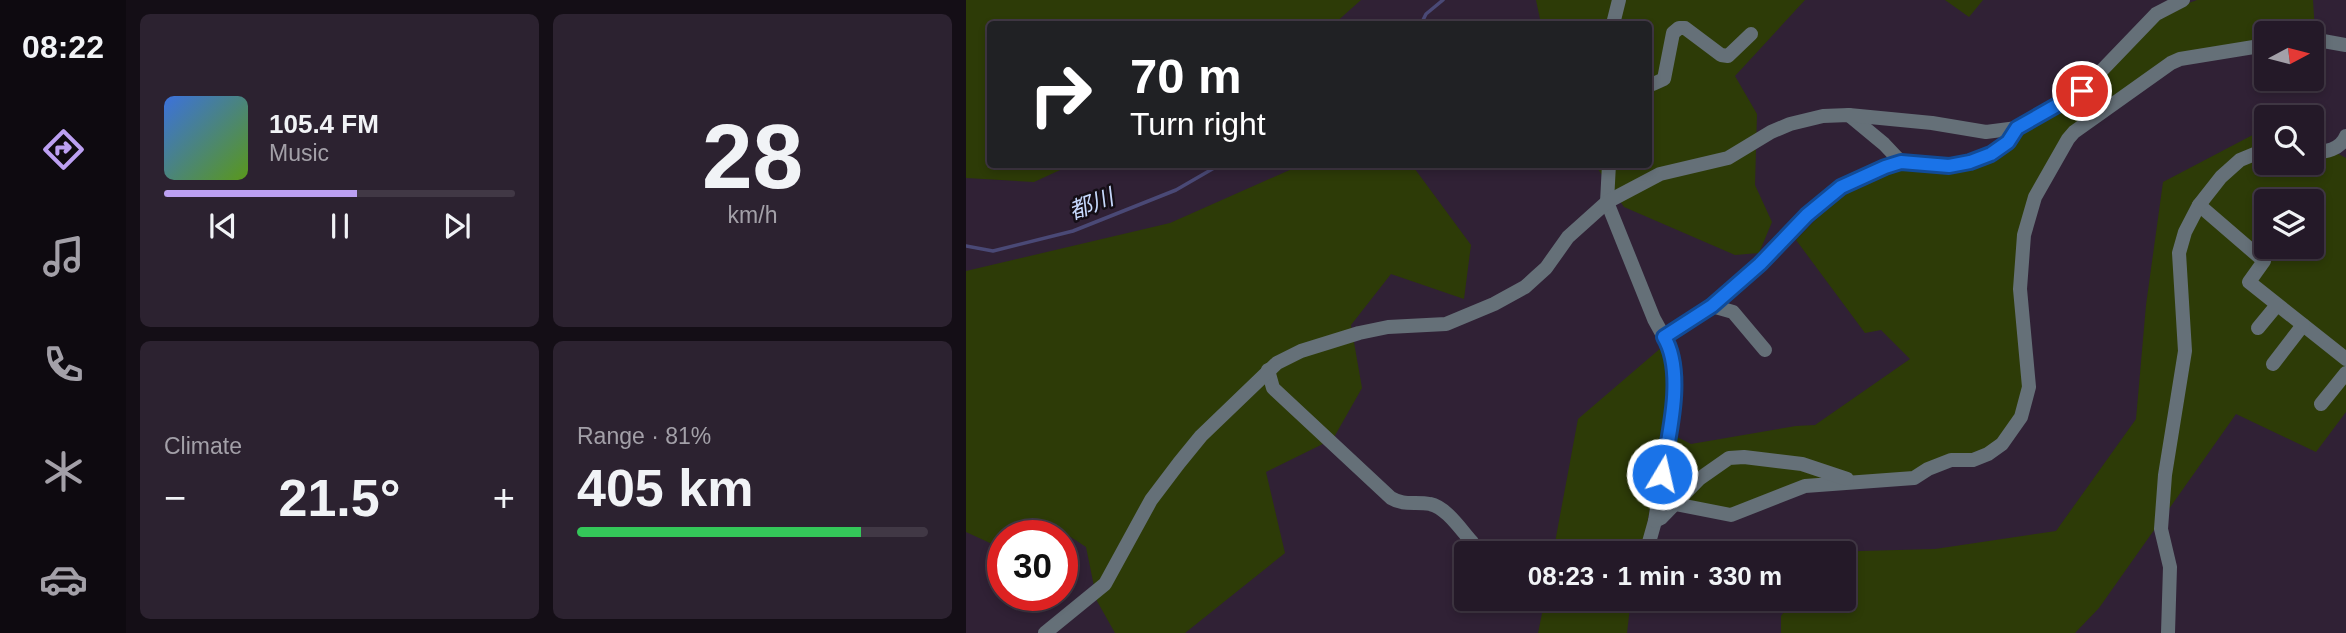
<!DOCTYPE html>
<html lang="en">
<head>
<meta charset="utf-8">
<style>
  body { margin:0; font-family:Helvetica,"Noto Sans JP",sans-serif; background:#2c2230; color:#f1f3f6; height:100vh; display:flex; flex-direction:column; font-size:26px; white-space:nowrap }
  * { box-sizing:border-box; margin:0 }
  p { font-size:23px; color:#a3a0a8 }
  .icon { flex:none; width:38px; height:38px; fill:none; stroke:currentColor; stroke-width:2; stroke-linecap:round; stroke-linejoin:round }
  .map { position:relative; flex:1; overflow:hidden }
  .side { display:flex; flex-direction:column; gap:14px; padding:14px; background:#140e16; width:840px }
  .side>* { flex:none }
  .guide { position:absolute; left:21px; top:21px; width:665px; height:147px; border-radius:7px; box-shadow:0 4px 10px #0003,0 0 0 2px #413845; background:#202124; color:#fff; overflow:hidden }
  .needle { width:46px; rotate:83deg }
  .buttons { position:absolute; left:1288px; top:21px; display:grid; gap:14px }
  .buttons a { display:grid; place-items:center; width:70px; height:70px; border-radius:7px; background:#241928; box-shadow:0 4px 10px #0003,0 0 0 2px #413845; font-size:35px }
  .speed { position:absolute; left:21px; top:520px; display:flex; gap:14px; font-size:35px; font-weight:700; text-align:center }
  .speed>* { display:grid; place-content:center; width:91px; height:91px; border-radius:50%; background:#241928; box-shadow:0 4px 10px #0003,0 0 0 2px #413845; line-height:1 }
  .speed .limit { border:10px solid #d22; background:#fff; color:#111 }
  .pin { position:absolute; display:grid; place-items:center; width:60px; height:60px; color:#fff; margin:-30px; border:4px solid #fff; border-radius:50%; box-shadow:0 2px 7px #0007 }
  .me { position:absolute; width:77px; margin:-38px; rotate:9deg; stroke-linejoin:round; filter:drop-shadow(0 0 5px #0008) }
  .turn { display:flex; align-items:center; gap:24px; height:147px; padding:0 28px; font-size:32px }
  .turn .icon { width:91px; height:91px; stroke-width:2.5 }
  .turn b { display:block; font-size:49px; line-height:60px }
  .big { font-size:52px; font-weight:600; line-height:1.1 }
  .side .card { flex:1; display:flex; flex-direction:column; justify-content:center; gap:10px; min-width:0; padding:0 24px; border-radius:10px; background:#2c2230 }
  .side .dial { align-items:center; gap:0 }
  .dial b { font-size:91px; line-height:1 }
  .song { display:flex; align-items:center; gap:21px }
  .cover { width:84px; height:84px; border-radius:10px; background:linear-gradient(135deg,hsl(220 70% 55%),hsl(90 70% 35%)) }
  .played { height:7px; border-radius:4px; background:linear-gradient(90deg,#bca0f2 55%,#413845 55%) }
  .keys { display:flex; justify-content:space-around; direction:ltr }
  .heat { display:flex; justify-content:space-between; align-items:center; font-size:38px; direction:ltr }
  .charge { height:10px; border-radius:5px; background:linear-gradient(90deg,#34c759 81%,#413845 0) }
  .side .tiles { flex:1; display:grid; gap:14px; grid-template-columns:repeat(2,1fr) }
  .trip { position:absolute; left:488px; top:541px; width:402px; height:70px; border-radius:7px; background:#241928; box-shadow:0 4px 10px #0003,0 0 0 2px #413845; font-weight:600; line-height:70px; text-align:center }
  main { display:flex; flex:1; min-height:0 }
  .tab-bar { display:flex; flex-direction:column; width:126px; justify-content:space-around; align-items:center; background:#0e0a10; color:#a3a0a8 }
  .tab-bar .icon { width:49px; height:49px }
  .tab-bar .selected { color:#bca0f2 }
  .tab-bar b { font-size:32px; color:#f1f3f6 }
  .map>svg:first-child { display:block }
  .green { fill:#2d3b07; fill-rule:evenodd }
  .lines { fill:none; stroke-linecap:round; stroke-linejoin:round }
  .stream { stroke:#4a4976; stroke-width:3.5 }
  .street { stroke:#657078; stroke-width:14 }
  .route-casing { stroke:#114b97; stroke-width:18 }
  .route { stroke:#1a73e8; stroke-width:12 }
  .labels { text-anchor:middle; stroke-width:5; stroke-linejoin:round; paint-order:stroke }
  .water-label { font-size:23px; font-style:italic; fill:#c6d8fc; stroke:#140e16 }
</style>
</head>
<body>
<main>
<nav class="tab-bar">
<b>08:22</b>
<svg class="icon selected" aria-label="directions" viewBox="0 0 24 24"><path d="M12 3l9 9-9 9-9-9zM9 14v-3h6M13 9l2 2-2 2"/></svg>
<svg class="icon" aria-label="music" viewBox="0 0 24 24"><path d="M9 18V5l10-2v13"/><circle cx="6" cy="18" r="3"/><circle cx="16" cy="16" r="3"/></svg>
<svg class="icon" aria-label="phone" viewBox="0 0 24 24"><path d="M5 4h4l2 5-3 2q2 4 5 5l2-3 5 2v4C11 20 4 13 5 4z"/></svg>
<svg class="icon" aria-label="climate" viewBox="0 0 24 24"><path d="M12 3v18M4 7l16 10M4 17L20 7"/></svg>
<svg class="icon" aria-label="car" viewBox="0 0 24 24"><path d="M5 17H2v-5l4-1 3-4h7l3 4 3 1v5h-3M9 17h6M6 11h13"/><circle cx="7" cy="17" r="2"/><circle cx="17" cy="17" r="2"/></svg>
</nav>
<section class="side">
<div class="tiles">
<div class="card">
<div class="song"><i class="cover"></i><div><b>105.4 FM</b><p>Music</p></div></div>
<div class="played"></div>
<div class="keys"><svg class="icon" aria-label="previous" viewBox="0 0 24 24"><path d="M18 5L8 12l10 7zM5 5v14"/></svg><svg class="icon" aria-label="pause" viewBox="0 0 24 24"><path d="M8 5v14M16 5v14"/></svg><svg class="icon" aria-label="next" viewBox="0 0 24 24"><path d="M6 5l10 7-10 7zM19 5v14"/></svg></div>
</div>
<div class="card dial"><b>28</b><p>km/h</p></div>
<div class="card"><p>Climate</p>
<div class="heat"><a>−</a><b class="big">21.5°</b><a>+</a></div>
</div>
<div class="card"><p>Range · 81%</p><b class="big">405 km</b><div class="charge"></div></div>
</div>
</section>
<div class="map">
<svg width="1380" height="633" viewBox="0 0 1380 633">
  <rect width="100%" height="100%" fill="#302135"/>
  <g class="green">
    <path d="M 0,0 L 395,0 L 368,24 L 24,24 L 24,164 L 105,165 L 68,182 L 0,178 Z"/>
    <path d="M 570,0 L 839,0 L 769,76 L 791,114 L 789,185 L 806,222 L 793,253 L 769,255 L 658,207 L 629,165 L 682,164 L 682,24 L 575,24 Z"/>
    <path d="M 979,0 L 1017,0 L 1003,17 Z"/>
    <path d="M 1231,0 L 1347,0 L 1349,33 L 1300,33 L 1300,41 L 1207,57 L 1105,131 L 1058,222 L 1058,391 L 1053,412 L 1028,445 L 949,474 L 892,479 L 760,510 L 696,511 L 707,435 L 725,444 L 830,426 L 849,425 L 944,359 L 915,330 L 899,333 L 830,240 L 879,189 L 908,176 L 940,167 L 985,171 L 1075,113 L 1196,13 Z"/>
    <path d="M 1300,128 L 1300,163 L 1346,163 L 1346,140 L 1380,158 L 1380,412 L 1350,452 L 1270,414 L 1133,608 L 1109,633 L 815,633 L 815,616 L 827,599 L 878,598 L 878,553 L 857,552 L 969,549 L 1090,531 L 1170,419 L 1180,305 L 1197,182 ZM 1300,201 L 1346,201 L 1346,247 L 1300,247 Z"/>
    <path d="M 335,165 L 446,165 L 505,245 L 498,299 L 425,274 L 385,325 L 396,388 L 367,439 L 300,472 L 319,553 L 219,633 L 149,633 L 131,601 L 120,547 L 85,524 L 69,535 L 37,536 L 37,549 L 0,532 L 0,271 L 204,223 Z"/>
    <path d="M 696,347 L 703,378 L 703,401 L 676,553 L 587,553 L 612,419 Z"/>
    <path d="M 579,599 L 665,599 L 661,633 L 572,633 Z"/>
  </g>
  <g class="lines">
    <g class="stream">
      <path d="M 455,24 L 460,14 L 477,0"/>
      <path d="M 0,246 L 27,251 L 107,231 L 210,190 L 255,164"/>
    </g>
    <g class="street">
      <path d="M 647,24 L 653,0"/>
      <path d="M 1346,39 L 1380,45"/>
      <path d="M 682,84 L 687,84 L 698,79 L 707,33 L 713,28 L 719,28 L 755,55 L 762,56 L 785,34"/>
      <path d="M 883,115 L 918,144 L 935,162"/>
      <path d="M 1346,152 C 1359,153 1375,149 1380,136"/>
      <path d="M 643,164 L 641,202 L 688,319 L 704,348 L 707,365 L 708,390 L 704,426 L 689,521 L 680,553"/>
      <path d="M 1233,205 L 1298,261 L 1283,282 L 1380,359"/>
      <path d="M 746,306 L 767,312 L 799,350"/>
      <path d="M 1292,328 L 1311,305"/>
      <path d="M 698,337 C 732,315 766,292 796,263 C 829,230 856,192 901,174 C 912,170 925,163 937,162 C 945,162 954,165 963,165 C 998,168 1032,158 1051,128"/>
      <path d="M 1307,364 L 1337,325"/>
      <path d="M 302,370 L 307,388 L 425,498 C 438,506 450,501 464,504 C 480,507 495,530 506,542"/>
      <path d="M 1355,404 L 1380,373"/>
      <path d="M 709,504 L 765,515 L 839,486 L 948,478 L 962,469 L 985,460 L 1007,460 L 1022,454 L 1036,444 L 1055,417 L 1063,387 L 1054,289 L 1058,235 L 1069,197 L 1102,139 L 1108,132 L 1205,63 L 1214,59 L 1300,45"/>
      <path d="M 689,521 L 695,518 L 733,479 L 763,458 L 778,457 L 836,464 L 881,479"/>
      <path d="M 79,633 L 139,584 L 185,500 L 213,463 L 235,436 L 311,363 L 335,351 L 393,333 L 422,327 L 480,324 L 528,304 L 559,287 L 570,277 L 580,268 L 602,237 L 641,202 L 694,174 L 762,158 L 805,132 L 824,124 L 857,116 L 883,115 L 966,123 L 1020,132 L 1051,128 L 1116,91 L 1190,14 L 1217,0"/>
      <path d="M 1202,633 L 1204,567 L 1195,529 L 1199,475 L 1219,351 L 1213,253 L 1219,232 L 1233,205 L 1255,177 L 1274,160 L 1291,153 L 1300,152"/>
    </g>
  </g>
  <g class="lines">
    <g class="route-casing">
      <path id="route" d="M 696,474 C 703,435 719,372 698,337 L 746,306 L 794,264 L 841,215 L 875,187 L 919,167 L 935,162 L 983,166 L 1004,162 L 1025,154 L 1042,142 L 1051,128 L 1116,91"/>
    </g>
    <use href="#route" class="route"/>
  </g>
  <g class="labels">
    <g class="water-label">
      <text transform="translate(125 204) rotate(-21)" y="8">都川</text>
    </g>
  </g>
</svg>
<div class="buttons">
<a><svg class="needle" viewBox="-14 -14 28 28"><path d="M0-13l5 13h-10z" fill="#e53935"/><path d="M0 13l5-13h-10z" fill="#a3a0a8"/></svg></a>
<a><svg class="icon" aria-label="search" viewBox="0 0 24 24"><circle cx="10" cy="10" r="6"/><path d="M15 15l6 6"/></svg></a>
<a><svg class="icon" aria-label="layers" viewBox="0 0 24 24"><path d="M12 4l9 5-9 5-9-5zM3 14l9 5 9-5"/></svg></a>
</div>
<div class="speed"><div class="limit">30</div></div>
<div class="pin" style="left:1116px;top:91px;background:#d93025"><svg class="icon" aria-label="arrive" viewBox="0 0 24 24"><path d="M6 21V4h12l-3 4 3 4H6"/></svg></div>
<svg class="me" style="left:696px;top:474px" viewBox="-20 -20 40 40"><circle r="17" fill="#1a73e8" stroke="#fff" stroke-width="3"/><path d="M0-11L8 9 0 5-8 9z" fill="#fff"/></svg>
<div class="trip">08:23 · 1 min · 330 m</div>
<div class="guide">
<div class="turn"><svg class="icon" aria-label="right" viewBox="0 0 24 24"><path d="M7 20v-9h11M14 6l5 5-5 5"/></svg><div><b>70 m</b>Turn right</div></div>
</div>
</div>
</main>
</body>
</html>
